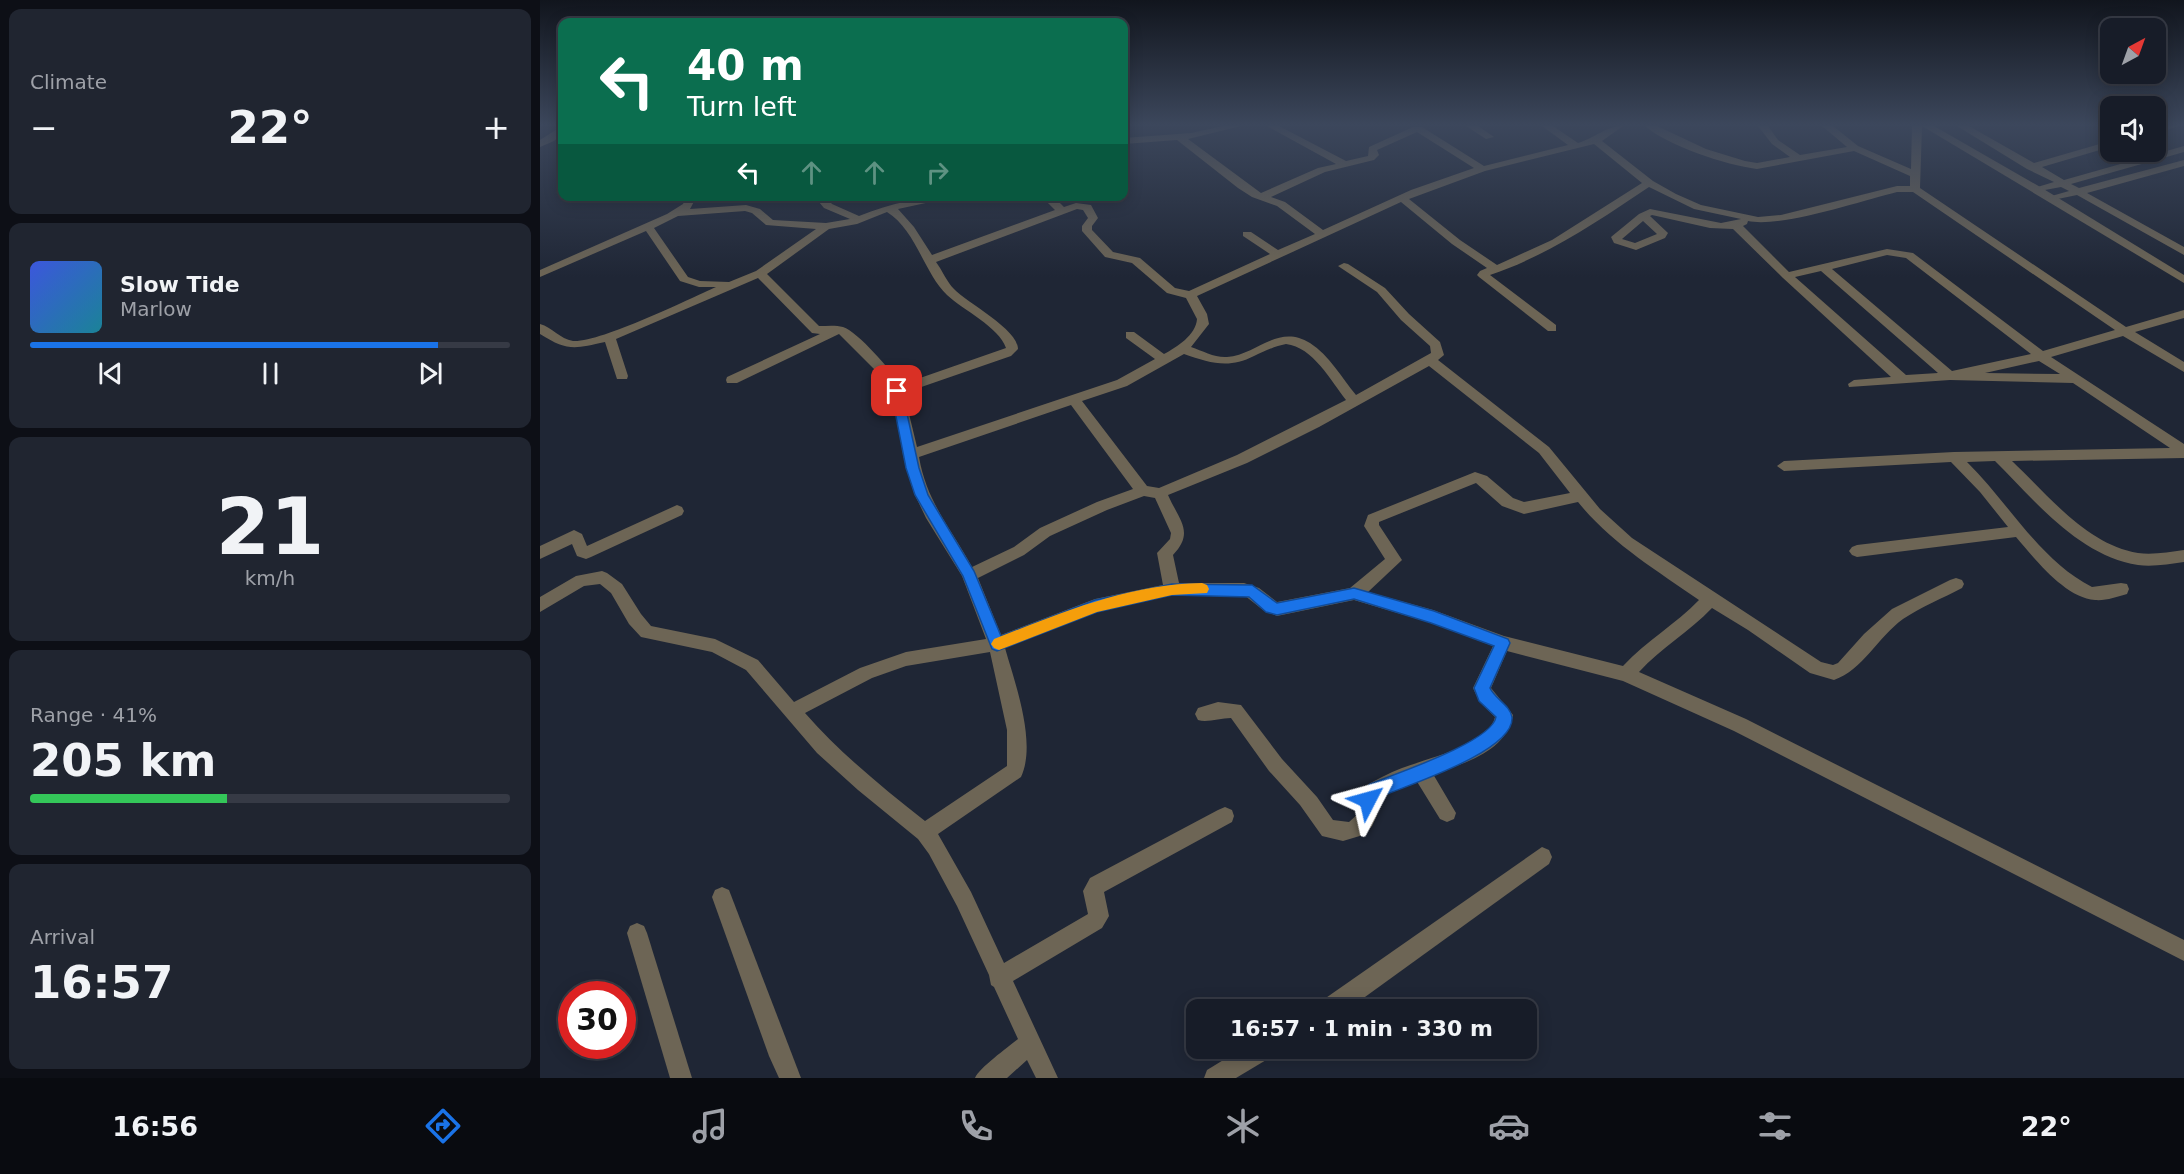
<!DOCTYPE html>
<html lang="en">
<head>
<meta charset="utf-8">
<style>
  body { margin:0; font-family:"DejaVu Sans",sans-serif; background:#202530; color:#f1f3f6; height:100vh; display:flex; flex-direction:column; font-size:22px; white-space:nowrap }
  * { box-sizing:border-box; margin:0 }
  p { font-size:20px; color:#9ea1a8 }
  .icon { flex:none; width:33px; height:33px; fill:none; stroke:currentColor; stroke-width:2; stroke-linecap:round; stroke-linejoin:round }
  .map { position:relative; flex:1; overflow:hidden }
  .details { display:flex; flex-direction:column; gap:9px; padding:9px; background:#0d0f16; width:540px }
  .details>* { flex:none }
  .hud { position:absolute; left:18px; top:18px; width:570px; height:183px; border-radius:12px; box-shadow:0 3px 15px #0003,0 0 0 2px #363a45; background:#0b6e4f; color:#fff; overflow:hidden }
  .needle { width:39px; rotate:41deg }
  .tools { position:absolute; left:1560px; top:18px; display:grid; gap:12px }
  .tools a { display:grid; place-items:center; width:66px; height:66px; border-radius:12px; background:#171c28; box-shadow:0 3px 15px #0003,0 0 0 2px #363a45; font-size:30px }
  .speed { position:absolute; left:18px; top:981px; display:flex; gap:12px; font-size:30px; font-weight:700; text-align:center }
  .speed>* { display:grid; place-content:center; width:78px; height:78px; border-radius:50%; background:#171c28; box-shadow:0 3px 15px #0003,0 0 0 2px #363a45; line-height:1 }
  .speed .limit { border:9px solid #d22; background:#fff; color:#111 }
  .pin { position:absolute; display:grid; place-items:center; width:51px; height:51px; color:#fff; margin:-26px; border-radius:12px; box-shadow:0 3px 9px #0006 }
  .me { position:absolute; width:66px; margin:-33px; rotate:51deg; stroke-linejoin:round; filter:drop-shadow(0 0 4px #0008) }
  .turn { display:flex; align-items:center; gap:21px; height:126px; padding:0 30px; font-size:27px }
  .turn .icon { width:78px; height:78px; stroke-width:2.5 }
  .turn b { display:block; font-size:42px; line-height:51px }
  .lanes { display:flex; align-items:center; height:57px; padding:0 30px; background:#0003; justify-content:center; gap:30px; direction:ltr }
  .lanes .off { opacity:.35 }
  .big { font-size:45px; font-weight:700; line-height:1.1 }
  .details .widget { flex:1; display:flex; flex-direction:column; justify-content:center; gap:9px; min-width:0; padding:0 21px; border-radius:12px; background:#202530 }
  .details .dial { align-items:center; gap:0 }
  .dial b { font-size:78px; line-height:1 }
  .song { display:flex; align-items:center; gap:18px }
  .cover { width:72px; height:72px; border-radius:9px; background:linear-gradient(135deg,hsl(230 70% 55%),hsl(190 70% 35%)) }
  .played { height:6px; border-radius:3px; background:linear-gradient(90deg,#1a73e8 85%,#363a45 85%) }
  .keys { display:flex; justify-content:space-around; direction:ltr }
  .heat { display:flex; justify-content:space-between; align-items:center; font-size:33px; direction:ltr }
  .charge { height:9px; border-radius:4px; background:linear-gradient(90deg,#34c759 41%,#363a45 0) }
  .trip { position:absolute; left:646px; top:999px; width:351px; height:60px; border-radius:12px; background:#171c28; box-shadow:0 3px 15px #0003,0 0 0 2px #363a45; font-weight:700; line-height:60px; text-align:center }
  .tab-bar { display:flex; height:96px; justify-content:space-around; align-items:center; background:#090b10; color:#9ea1a8 }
  .tab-bar .icon { width:42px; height:42px }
  .tab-bar .active { color:#1a73e8 }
  .tab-bar b { font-size:27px; color:#f1f3f6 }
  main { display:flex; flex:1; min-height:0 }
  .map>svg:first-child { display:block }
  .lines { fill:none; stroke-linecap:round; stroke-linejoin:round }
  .minor { fill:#6d6555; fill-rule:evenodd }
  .tertiary { fill:#6d6555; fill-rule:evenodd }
  .route { fill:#1a73e8; stroke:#114b97; stroke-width:1.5 }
  .slow { fill:#f59e0b }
</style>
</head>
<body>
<main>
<section class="details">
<div class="widget"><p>Climate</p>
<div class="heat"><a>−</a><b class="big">22°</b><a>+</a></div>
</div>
<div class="widget">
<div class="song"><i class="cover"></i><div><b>Slow Tide</b><p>Marlow</p></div></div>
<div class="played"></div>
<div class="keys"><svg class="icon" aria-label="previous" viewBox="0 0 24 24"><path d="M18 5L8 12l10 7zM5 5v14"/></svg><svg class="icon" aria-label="pause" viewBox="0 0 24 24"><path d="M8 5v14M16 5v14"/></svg><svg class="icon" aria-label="next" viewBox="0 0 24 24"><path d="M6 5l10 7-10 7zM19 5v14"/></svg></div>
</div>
<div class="widget dial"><b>21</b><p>km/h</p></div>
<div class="widget"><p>Range · 41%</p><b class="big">205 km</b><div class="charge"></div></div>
<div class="widget"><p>Arrival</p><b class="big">16:57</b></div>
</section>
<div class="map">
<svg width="1644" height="1078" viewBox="0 0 1644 1078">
  <rect width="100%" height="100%" fill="#1f2635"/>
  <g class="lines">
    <g class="minor">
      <path d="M 22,126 L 22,134 L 14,141 L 0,147 L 0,140 Z"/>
      <path d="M 683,126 L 701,126 L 648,139 L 721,193 L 778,168 L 796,164 L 727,126 L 739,126 L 806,161 L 828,156 L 829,147 L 873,127 L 882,127 L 944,166 L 1028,145 L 1002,126 L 1013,126 L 1038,143 C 1055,138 1066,126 1083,126 L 1062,141 L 1113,181 L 1136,194 L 1161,205 L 1218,217 L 1241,215 L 1357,186 L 1370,186 L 1370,176 L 1314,151 L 1217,169 C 1186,165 1128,146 1105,126 L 1117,126 L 1166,149 L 1205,161 L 1217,163 L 1250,157 L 1232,144 L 1218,126 L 1228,126 L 1238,140 L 1260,155 L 1307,147 L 1282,126 L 1293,126 L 1318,146 L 1371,169 L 1372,126 L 1382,126 L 1380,188 L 1586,327 L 1644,310 L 1644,318 L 1595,332 L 1644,362 L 1644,372 L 1583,336 L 1511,357 L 1644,444 L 1644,458 L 1472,461 C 1507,494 1547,545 1598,553 C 1613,555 1629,552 1644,550 L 1644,562 C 1629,564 1613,567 1598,565 C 1539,556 1495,501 1455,461 L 1427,462 C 1468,502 1500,561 1552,587 L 1581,583 L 1587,584 L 1589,589 L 1587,594 C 1577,597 1565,601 1555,600 C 1525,598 1494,558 1476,537 L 1317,557 L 1312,555 L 1309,551 L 1312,547 L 1317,545 L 1468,527 L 1440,492 L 1411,462 L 1244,471 L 1237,466 L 1244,461 L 1414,452 L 1630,448 L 1533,383 L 1410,380 L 1309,387 L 1308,384 L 1314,380 L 1351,377 L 1243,278 L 1193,229 L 1170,228 L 1112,215 L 1110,216 L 1128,233 L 1125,238 L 1096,250 L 1074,243 L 1071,237 L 1099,214 L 1110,209 L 1181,223 L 1201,219 L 1154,209 L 1109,187 C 1058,221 1009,255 950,275 L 1016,325 L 1016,331 L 1008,331 L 939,277 L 937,275 L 940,271 L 947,268 L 912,244 L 861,202 L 657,296 L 667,314 L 669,324 L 651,347 C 663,351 675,358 687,357 C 717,355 738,323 770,343 C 789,355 802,378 816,395 L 891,353 L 890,346 L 861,320 L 837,292 L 798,266 L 804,263 L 808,264 L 845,288 L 869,314 L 900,342 L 904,355 L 898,360 L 1009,447 L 1060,509 L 1092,538 L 1281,662 L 1293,665 L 1298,663 L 1324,634 L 1352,609 L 1410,580 L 1416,578 L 1422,580 L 1424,584 L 1422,588 C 1403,598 1381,607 1363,619 C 1338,637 1323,670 1294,680 L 1270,673 L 1208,630 L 1172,608 C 1149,632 1121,648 1099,672 L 1206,719 L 1644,940 L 1644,961 L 1194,731 L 1083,681 L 967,651 L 951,688 L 973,715 C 966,752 925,763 893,774 L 916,813 L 914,819 L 907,822 L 900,819 L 876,780 L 838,799 L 837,815 L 832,826 L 823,835 L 803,841 L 782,836 L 760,805 L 729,771 L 691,718 C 680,718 667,723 658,720 L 655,714 L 658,708 L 678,702 L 701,705 L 742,759 L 777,797 L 793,820 L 809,822 L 818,814 L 819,797 L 823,787 C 836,780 849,773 862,768 C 885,759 949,745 955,717 L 939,701 L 933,688 L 953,646 L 891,623 L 814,600 L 737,616 L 723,610 L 704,595 L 632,595 L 557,612 L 465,648 C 475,683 497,743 481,777 L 398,834 L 431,892 L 464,963 L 548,914 L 543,891 L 550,878 L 678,810 L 685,807 L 692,810 L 694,816 L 692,822 L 564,892 L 569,916 L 562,928 L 473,981 L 518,1078 L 496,1078 L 487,1060 L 467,1078 L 435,1078 C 439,1068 467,1048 478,1039 L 454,987 L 451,985 L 449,975 L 417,906 L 389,854 L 378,839 L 318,790 L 277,753 L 206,670 L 172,652 L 101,637 L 89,624 L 71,593 L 60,584 L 44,586 L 0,612 L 0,597 L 36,576 L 62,571 L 67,573 L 82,584 L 101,614 L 111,626 L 175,639 L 218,660 L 254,702 L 320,668 L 366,652 L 446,639 L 422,576 L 386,518 L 374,493 L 363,455 L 358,416 L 351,391 L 336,371 L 299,334 L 197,383 L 187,383 L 186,380 L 187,377 L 280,334 L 272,333 L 218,278 L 76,339 L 88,376 L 87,379 L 77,379 L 65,342 C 34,349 27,351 0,334 L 0,324 C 12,327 20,339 33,341 C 59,343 147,300 176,287 L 159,287 L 140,281 L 106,231 L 0,277 L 0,270 L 127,214 L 143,204 L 147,196 L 157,196 L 150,209 L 206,205 L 220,209 L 233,220 L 286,223 L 310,219 L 284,208 L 274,196 L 285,196 L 292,204 L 319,216 C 351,203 383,196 418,196 L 358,209 L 374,227 L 392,255 L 515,210 L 501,196 L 513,196 L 524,207 L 536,203 L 551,205 L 558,218 L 552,226 L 552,230 L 573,252 L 600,258 L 635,288 L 649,291 L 730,254 L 703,236 L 703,232 L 711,232 L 738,250 L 775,234 L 737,206 L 712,197 L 698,188 L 637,140 L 584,144 L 584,138 L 651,133 ZM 877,132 L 934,168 L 871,190 L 783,230 L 745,202 L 731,197 L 785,172 L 834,160 L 839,155 L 837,150 ZM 1054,144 L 1102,183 L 1012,240 L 957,265 L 920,240 L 869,199 L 945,171 ZM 1357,192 L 1373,192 L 1575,330 L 1503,351 L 1373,253 L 1347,249 L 1249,272 L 1203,226 L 1207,224 L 1208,221 C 1241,228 1321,201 1357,192 ZM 537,209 L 543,210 L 548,218 L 542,226 L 542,231 L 565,257 L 592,263 L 627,293 L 646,298 L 657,319 C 656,335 637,347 624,354 L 594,332 L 586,332 L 586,338 L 615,359 L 577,380 L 377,447 L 364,393 L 471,356 L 478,349 C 478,329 427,303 414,289 C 407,282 402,270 396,262 ZM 205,211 L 212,213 L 226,225 L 276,229 L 216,271 L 189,282 L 160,281 L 148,277 L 114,228 L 138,216 ZM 347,212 C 376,230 384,273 407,295 C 423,310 459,327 466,348 L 360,385 C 352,371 318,332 303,327 C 296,325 287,326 279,326 L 227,274 L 289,229 L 317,224 ZM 1103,221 L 1117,234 L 1095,243 L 1082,239 ZM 1347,255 L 1366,258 L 1491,354 L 1412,371 L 1292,269 ZM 1281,271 L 1398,373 L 1366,375 L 1255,277 ZM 746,344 C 773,347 791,381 806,400 L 697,455 L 619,488 L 607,486 L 542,401 L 587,386 L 644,354 C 670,363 689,369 714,356 C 725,351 735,346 746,344 ZM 1499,361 L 1520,374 L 1445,373 ZM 889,366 L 999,453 L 1030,493 L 984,502 L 973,498 L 947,476 L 935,472 L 828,515 L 824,526 L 845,559 L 810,588 L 737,602 L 719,588 L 704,583 L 639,583 L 633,555 C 655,532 639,520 628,495 L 707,463 L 779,427 ZM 531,405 L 593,489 L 557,502 L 500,528 L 474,547 L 432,567 C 411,528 387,503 379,457 ZM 936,483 L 962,506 L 984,514 L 1038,502 C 1071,543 1116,570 1159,600 C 1136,624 1106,641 1083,666 L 964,636 L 893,610 L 828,592 L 862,560 L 839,525 L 839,522 ZM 604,496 L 615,498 L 631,533 L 630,539 L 617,553 L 623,585 L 555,599 L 461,635 L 438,578 L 484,555 L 510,536 L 567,510 ZM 450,652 L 467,730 L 467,766 L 385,821 C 342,787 301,754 265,713 L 332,678 L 366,666 Z"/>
      <path d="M 926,126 L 938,126 L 954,137 L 946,139 Z"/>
      <path d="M 1417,126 L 1429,126 L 1494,163 L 1570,141 L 1570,147 L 1502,167 L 1524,180 L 1644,146 L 1644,152 L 1531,184 L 1539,188 L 1644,160 L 1644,166 L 1547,193 L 1644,247 L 1644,255 L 1537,195 L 1508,201 L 1508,197 L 1529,191 L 1521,187 L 1494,192 L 1494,188 L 1514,182 L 1487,169 Z"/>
      <path d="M 1622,126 L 1638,126 L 1616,134 L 1616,128 Z"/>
      <path d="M 137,505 L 142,507 L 144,511 L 142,515 L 51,557 L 46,559 L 37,556 L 32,544 L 0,559 L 0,546 L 34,530 L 42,534 L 47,546 Z"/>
      <path d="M 1002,847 L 1009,850 L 1012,857 L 1009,864 L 807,1010 L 778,1010 L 780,1002 Z"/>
      <path d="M 182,887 L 189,890 L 261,1078 L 239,1078 L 229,1056 L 172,897 L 175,890 Z"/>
      <path d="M 97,923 L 104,926 L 107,933 L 152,1078 L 130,1078 L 87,933 L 90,926 Z"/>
      <path d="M 703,1048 L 736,1048 L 733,1056 L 696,1078 L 664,1078 L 667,1070 Z"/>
    </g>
    <path class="tertiary" d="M 1382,126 L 1394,126 L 1502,188 L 1644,275 L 1644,283 Z"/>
  </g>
  <linearGradient id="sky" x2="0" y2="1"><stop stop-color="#11151d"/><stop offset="0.45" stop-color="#3c475c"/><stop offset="1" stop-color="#3c475c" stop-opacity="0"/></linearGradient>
  <rect width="1644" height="277" fill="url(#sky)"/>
  <path class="route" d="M 357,387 L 362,391 L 379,468 L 388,495 L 434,571 L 461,636 L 555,600 L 632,584 L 712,585 L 737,603 L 814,588 L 894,611 L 968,639 L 970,643 L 950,688 C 955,699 970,705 972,717 C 975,751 868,785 842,796 L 837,799 L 834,806 L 828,809 L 822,806 C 818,796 821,791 830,784 C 854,774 952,742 956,717 L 939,701 L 934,688 L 954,646 L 891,623 L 814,599 L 737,615 L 726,612 L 709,597 L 632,595 L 557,612 L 462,649 L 457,651 L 452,649 L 423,576 L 375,495 L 366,468 L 351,391 Z"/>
  <path class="slow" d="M 662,583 L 667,585 L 669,589 L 667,593 L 632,595 L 557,612 L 459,650 L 454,648 L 451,644 L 454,639 C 521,613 588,584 662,583 Z"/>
</svg>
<div class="tools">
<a><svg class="needle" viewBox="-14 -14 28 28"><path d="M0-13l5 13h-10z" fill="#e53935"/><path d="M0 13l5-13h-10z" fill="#9ea1a8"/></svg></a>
<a><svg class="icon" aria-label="sound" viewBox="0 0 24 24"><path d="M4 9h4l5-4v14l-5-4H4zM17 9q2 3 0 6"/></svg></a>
</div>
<div class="speed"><div class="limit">30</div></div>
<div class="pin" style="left:357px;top:391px;background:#d93025"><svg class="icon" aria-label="arrive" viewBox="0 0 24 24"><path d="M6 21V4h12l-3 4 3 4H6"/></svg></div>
<svg class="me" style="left:828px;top:800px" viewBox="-20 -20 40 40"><path d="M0-17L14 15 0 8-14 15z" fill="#1a73e8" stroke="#fff" stroke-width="4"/></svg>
<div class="trip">16:57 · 1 min · 330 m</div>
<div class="hud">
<div class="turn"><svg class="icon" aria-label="left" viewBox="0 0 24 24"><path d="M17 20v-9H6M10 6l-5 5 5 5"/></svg><div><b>40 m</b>Turn left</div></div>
<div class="lanes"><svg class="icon" aria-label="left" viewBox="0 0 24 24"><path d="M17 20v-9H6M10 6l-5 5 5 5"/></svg><svg class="icon off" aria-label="ahead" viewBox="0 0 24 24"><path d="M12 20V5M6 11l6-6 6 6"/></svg><svg class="icon off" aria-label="ahead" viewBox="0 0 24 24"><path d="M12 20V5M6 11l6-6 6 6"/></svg><svg class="icon off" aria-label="right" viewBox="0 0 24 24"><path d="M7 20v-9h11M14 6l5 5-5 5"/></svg></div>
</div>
</div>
</main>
<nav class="tab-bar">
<b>16:56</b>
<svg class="icon active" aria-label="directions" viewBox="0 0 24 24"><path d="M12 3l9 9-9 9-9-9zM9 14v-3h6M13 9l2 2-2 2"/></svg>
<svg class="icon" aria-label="music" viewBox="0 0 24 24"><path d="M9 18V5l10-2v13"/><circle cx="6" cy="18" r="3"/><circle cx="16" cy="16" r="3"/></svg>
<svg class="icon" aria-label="phone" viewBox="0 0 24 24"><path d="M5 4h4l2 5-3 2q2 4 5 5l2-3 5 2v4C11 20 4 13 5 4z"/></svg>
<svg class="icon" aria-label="climate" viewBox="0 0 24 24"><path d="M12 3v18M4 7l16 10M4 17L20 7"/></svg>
<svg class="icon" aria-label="car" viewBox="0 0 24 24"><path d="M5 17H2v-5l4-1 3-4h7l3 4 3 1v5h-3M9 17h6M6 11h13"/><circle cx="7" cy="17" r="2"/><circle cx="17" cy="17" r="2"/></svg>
<svg class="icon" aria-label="filters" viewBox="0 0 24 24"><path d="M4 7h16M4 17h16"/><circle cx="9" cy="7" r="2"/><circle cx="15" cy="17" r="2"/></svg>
<b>22°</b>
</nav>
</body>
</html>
